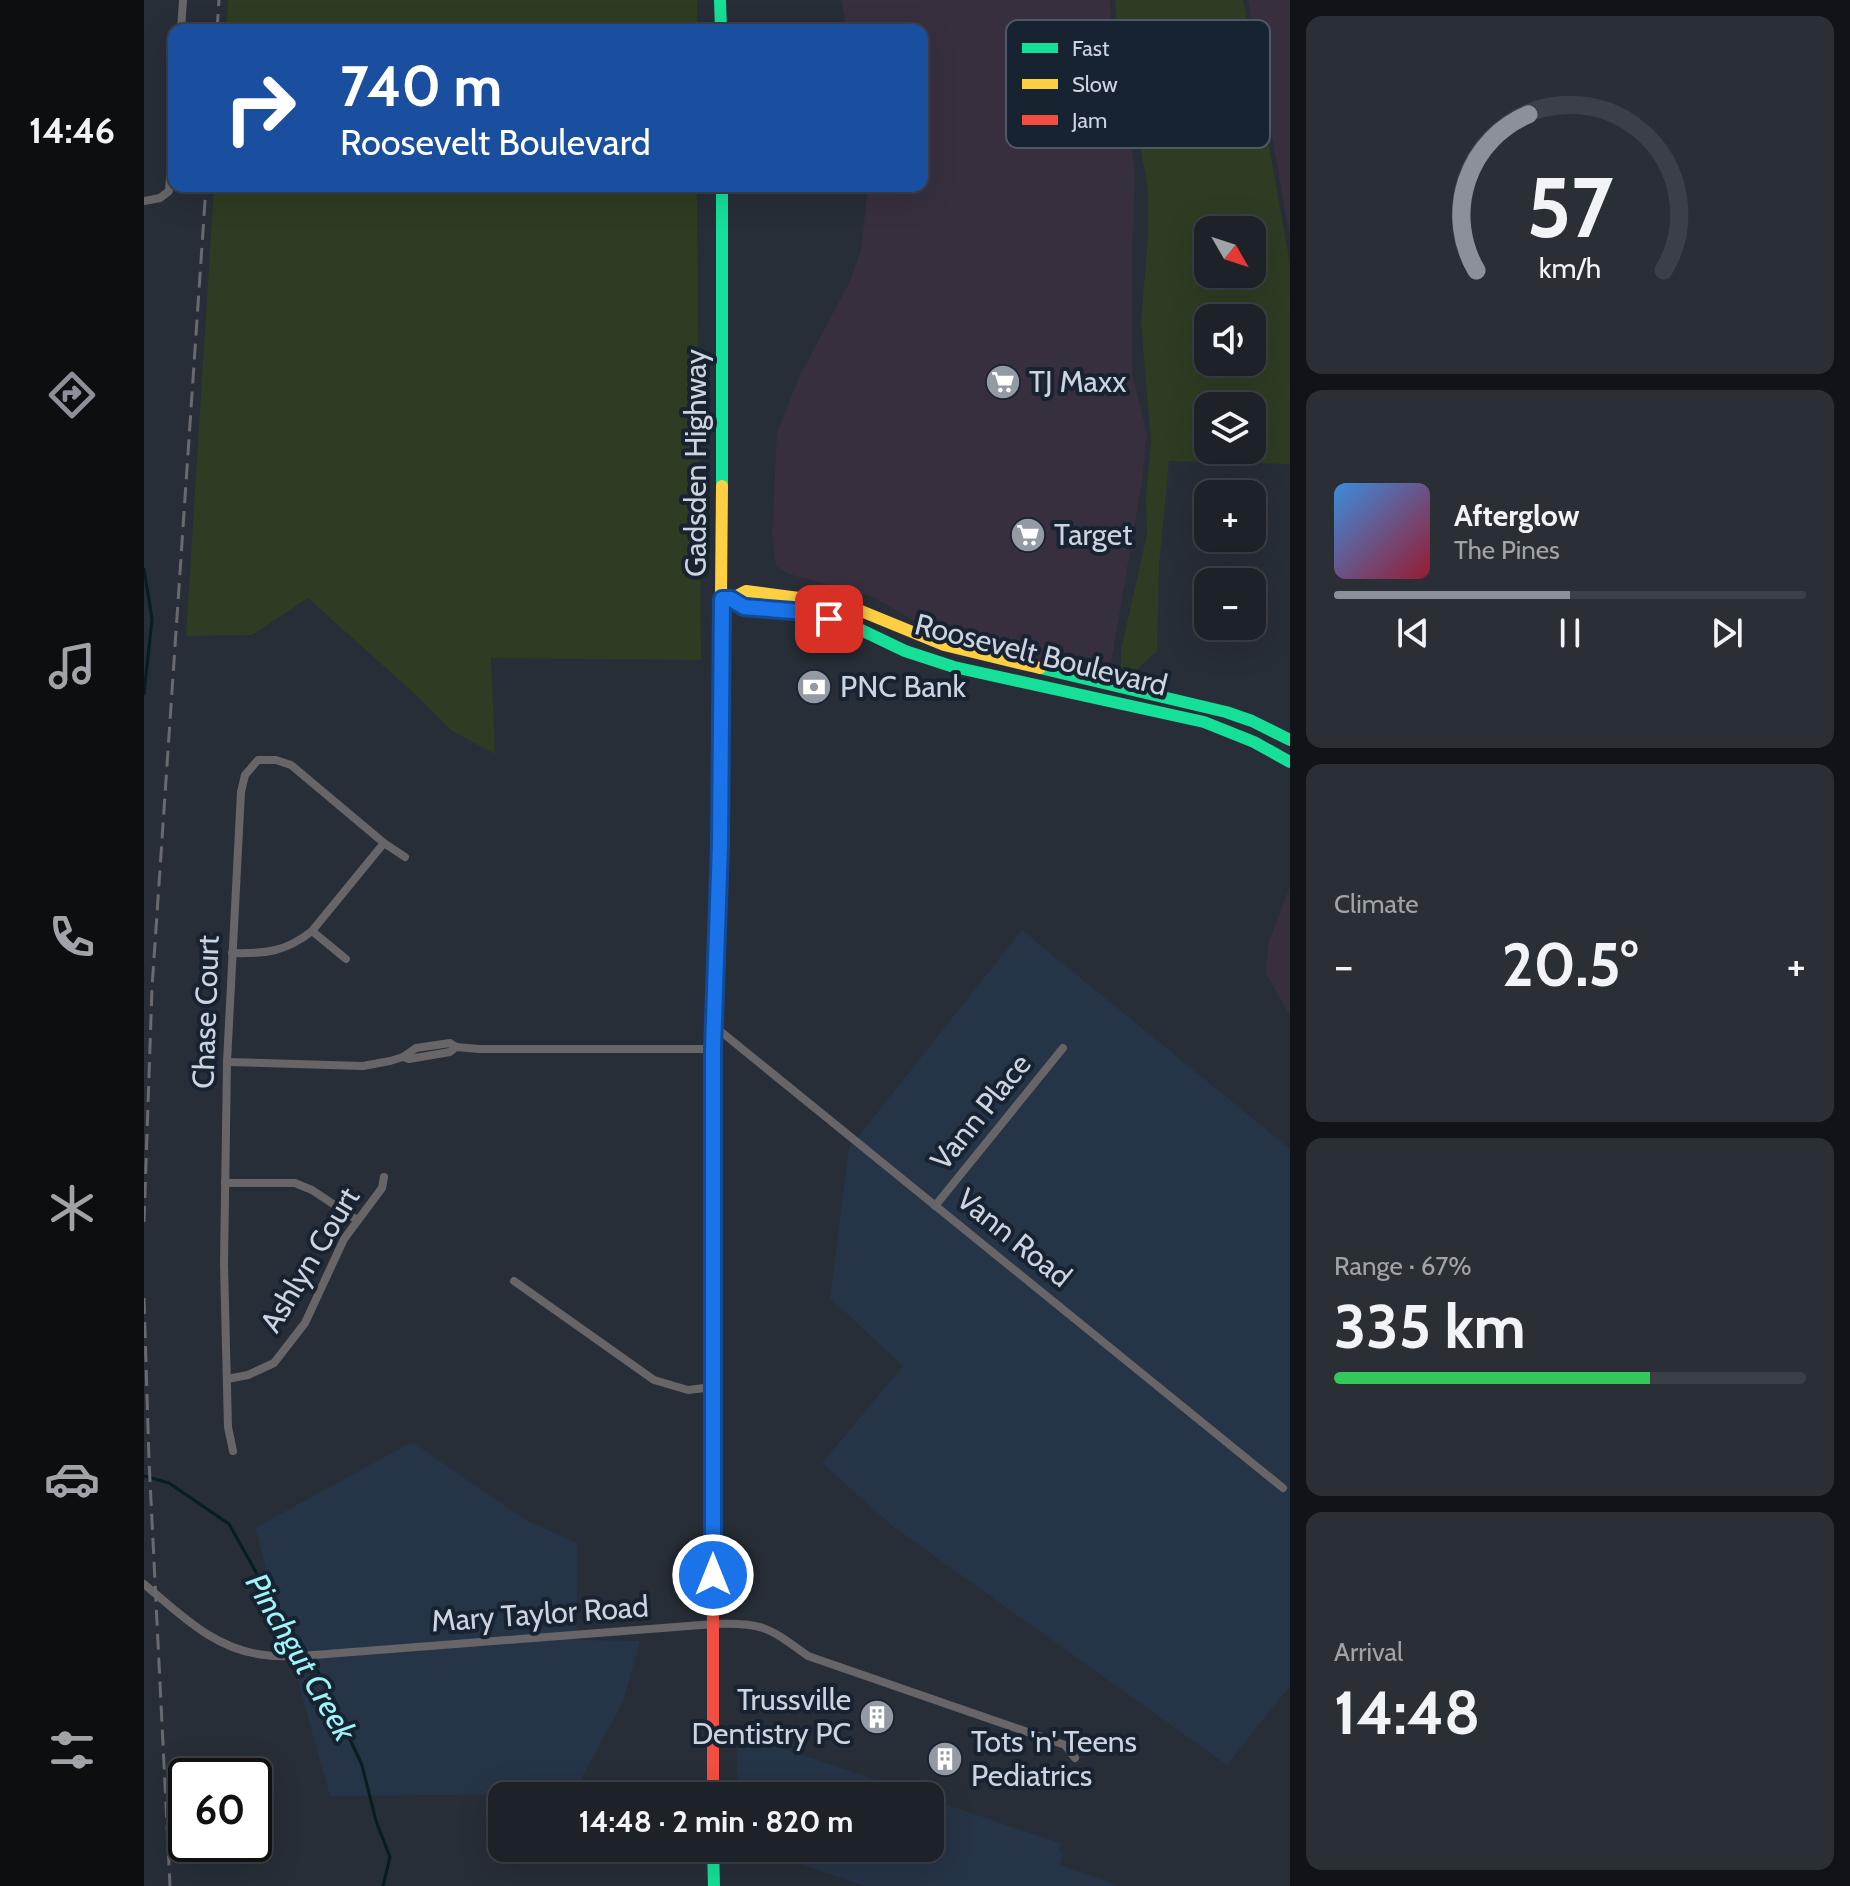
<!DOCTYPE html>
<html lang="en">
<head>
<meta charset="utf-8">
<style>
  body { margin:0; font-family:Cabin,sans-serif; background:#2a2f35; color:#f1f3f6; height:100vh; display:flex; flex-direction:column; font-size:30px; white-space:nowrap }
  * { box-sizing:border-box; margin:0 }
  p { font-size:26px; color:#a0a4a8 }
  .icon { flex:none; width:44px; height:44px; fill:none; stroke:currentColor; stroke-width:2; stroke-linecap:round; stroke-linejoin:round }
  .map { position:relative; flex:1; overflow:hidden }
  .details { display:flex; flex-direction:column; gap:16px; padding:16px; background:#101317; width:560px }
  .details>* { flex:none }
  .guide { position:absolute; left:24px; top:24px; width:760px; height:168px; border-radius:16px; box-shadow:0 8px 32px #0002,0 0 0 2px #3b3f46; background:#1a4fa0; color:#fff; overflow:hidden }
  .needle { width:52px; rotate:129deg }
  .tools { position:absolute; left:1050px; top:216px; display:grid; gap:16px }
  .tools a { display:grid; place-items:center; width:72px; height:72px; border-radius:16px; background:#1d2229; box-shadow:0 8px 32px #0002,0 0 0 2px #3b3f46; font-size:40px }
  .speed { position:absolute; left:24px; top:1758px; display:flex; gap:16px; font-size:40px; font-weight:700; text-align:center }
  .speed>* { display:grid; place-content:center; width:104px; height:104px; border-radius:50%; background:#1d2229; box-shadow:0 8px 32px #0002,0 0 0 2px #3b3f46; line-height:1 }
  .speed .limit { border:4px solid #111; border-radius:12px; background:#fff; color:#111 }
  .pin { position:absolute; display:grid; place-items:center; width:68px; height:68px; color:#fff; margin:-34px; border-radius:16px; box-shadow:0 4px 12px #0006 }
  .me { position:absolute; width:88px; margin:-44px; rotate:0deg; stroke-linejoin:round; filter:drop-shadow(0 0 6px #0008) }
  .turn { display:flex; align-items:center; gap:28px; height:168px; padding:0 40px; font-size:36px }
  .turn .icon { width:104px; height:104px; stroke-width:2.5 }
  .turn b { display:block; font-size:56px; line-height:68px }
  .big { font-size:60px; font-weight:800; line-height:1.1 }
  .details .card { flex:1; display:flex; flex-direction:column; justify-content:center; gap:12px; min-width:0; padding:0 28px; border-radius:16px; background:#2a2f35 }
  .details .dial { align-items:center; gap:0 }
  .dial svg { height:208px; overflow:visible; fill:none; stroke:#3b3f46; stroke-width:7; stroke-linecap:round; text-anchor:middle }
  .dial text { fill:#f1f3f6; stroke:none }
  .song { display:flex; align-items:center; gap:24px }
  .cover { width:96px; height:96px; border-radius:12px; background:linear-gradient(135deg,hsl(210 70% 55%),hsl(350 70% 35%)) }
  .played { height:8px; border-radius:4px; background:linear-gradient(90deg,#8c9099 50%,#3b3f46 50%) }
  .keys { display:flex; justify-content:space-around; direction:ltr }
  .heat { display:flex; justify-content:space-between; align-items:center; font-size:44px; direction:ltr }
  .charge { height:12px; border-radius:6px; background:linear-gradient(90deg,#34c759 67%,#3b3f46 0) }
  .trip { position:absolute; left:344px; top:1782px; width:456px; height:80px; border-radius:16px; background:#1d2229; box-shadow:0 8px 32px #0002,0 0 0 2px #3b3f46; font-weight:800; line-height:80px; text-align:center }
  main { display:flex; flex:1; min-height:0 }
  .tab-bar { display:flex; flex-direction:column; width:144px; justify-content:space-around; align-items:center; background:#0c0e10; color:#a0a4a8 }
  .tab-bar .icon { width:56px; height:56px }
  .tab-bar .current { color:#8c9099 }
  .tab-bar b { font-size:36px; color:#f1f3f6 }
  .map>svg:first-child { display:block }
  .commercial { fill:#372f3e }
  .built { fill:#263447 }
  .green { fill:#2e3c23; fill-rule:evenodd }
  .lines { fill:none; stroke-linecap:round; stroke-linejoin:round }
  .stream { stroke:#061e20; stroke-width:3 }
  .street { stroke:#686568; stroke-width:8 }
  .fast { stroke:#16e098; stroke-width:12 }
  .slow { stroke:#ffcf43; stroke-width:12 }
  .jam { stroke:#f24e42; stroke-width:12 }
  .rail { stroke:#686a6e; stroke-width:3; stroke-dasharray:16 8; stroke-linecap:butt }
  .route-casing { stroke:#114b97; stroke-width:20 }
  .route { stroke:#1a73e8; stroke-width:14 }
  .labels { text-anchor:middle; stroke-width:8; stroke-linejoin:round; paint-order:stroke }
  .poi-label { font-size:30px; fill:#cdd4df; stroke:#182332; text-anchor:start }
  .street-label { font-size:30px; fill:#cdd4df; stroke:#182332 }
  .water-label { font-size:32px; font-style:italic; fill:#9ef4f9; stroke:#182332 }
  .key { fill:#182332; stroke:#4e5866; stroke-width:2 }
  .key-label { font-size:22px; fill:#cdd4df }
</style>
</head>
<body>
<main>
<nav class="tab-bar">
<b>14:46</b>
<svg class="icon current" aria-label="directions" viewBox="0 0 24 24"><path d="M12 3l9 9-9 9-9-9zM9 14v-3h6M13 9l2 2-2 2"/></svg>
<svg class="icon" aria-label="music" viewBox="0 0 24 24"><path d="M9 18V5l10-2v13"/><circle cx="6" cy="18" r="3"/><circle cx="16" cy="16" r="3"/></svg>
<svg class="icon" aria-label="phone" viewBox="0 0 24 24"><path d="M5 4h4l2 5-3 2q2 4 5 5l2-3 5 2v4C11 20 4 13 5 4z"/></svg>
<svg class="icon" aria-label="climate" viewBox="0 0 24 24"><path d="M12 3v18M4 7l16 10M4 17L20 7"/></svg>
<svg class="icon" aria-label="car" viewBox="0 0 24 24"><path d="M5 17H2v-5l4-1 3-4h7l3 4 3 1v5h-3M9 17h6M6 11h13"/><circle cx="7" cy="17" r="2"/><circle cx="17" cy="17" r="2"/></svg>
<svg class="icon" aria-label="filters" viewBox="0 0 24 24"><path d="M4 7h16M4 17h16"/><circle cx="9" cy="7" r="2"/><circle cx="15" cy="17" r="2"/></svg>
</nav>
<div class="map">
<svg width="1146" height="1886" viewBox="0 0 1146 1886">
  <rect width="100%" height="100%" fill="#272e37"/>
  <g class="commercial">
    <path d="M 697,0 L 966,0 L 968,78 L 986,136 L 991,172 L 988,256 L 988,374 L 1003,434 L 998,482 L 965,674 L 795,635 L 729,597 L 645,574 L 632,566 L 628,535 L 633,433 L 655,377 L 705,283 L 717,250 L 724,186 L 778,186 L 778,30 L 703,30 Z"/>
    <path d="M 1104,0 L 1146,0 L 1146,238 Z"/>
    <path d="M 1146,886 L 1146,1016 L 1122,973 L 1124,944 Z"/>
  </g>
  <g class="built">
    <path d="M 878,930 L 1146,1149 L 1146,1686 L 1083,1765 L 747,1525 L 678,1463 L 759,1366 L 686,1298 L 705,1148 Z"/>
    <path d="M 268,1442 L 382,1520 L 433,1543 L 433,1640 L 496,1641 L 479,1702 L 429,1794 L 186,1796 L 111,1528 Z"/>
    <path d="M 593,1733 L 700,1769 L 779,1796 L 593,1796 Z"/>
    <path d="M 786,1799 L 918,1844 L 915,1850 L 920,1852 L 916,1865 L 975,1886 L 721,1886 L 611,1848 L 786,1848 Z"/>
  </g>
  <g class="green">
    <path d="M 84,0 L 553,0 L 553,30 L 82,30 Z"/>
    <path d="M 971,0 L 1099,0 L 1146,264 L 1146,464 L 1025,461 L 1015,566 L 1013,651 L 988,675 L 977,669 L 977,650 L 1003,534 L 1002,498 L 1007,441 L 997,322 L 1004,236 L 1004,190 L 991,117 L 978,88 ZM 1064,230 L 1108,230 L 1108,274 L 1064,274 ZM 1064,318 L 1108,318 L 1108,362 L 1064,362 ZM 1064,406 L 1108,406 L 1108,450 L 1064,450 Z"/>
    <path d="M 70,186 L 553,186 L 557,660 L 347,658 L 351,754 L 308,731 L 273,696 L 164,598 L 108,635 L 42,636 Z"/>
  </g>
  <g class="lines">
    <g class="stream">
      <path d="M 0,569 L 8,619 L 0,694"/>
      <path d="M 0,1476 L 25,1483 L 85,1524 L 112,1572 L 127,1610 L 156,1641 L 176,1675 L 218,1765 L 232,1821 L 246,1857 L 239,1886"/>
    </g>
    <g class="street">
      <path d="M 37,30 L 39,0"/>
      <path d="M 0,201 L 16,198 L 25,191 L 30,123"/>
      <path d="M 168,931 L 202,959"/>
      <path d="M 88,953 C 120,954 142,952 168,931 L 240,843"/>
      <path d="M 570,1026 L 1139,1488"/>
      <path d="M 259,1057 L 265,1059 L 306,1052 L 312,1047"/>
      <path d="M 83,1062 L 219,1066 L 246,1061 L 259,1057 L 272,1048 L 306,1043 L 312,1047 L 335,1049 L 569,1049"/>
      <path d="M 81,1183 L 151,1183 L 168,1190 L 213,1220"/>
      <path d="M 791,1206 L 919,1048"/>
      <path d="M 370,1281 L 510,1380 L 544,1390 L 569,1387"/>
      <path d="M 83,1379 L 104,1375 L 130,1363 L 161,1323 L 200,1239 L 238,1188 L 240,1177"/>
      <path d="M 89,1451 L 84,1427 L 80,1264 L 83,1062 L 97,792 L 101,775 L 114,760 L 132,760 L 147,765 L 240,843 L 261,857"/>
      <path d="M 0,1584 C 37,1615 71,1650 121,1655 C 141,1658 163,1655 183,1654 L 570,1624 C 620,1622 625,1628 664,1656 L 921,1745 L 931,1758"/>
    </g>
    <g class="fast">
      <path d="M 576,0 L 577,30"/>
      <path d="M 578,186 L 578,486"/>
      <path d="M 578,599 L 587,599 L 600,607 L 661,612 L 713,628 L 761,651 L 810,667 L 1060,722 L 1110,742 L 1146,762"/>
      <path d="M 896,668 L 1082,712 L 1108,721 L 1146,740"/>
      <path d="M 569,1531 L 569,1049 L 575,815"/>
      <path d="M 569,1848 L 570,1886"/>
    </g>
    <g class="slow">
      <path d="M 587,599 L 602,591 L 700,604 L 800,645 L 896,668"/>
      <path d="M 575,815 L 578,486"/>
    </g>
    <path class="jam" d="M 569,1531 L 569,1796"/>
    <g class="rail">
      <path d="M 73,30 L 75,0"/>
      <path d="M 0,1222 L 8,988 L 62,186"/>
      <path d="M 0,1298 L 5,1460 L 26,1886"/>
    </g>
  </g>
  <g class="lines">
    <g class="route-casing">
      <path id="route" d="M 569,1575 L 569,1049 L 576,845 L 578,599 L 587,599 L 600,607 L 661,612 L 685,619"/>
    </g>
    <use href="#route" class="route"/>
  </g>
  <defs>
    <g id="supermarket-disc" transform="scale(1.8)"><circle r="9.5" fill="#939aa4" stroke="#182332"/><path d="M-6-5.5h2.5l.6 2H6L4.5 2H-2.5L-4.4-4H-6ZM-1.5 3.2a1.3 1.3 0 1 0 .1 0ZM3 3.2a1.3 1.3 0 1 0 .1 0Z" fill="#fff"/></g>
    <g id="bank-disc" transform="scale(1.8)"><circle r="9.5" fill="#939aa4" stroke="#182332"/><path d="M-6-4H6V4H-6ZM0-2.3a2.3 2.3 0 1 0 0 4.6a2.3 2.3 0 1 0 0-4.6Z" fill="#fff"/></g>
    <g id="building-disc" transform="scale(1.8)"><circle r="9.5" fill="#939aa4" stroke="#182332"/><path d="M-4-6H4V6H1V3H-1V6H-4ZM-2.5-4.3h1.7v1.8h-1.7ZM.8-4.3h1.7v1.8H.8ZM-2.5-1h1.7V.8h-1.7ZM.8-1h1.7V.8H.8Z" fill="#fff"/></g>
  </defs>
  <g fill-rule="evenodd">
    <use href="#supermarket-disc" x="859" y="382"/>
    <use href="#supermarket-disc" x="884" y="535"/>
    <use href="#bank-disc" x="670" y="687"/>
    <use href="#building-disc" x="733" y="1717"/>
    <use href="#building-disc" x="801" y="1759"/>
  </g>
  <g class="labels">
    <g class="poi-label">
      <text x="885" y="392">TJ Maxx</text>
      <text x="910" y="545">Target</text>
      <text x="696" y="697">PNC Bank</text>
      <text x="707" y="1710" text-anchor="end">Trussville<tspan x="707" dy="34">Dentistry PC</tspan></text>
      <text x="827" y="1752">Tots 'n' Teens<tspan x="827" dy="34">Pediatrics</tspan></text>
    </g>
    <g class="street-label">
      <text transform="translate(552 463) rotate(-90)" y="10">Gadsden Highway</text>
      <text transform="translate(897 655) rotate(14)" y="10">Roosevelt Boulevard</text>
      <text transform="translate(62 1012) rotate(-88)" y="10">Chase Court</text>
      <text transform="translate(837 1112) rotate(-51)" y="10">Vann Place</text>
      <text transform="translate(870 1238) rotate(39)" y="10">Vann Road</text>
      <text transform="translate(166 1260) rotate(-59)" y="10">Ashlyn Court</text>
      <text transform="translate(396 1614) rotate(-4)" y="10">Mary Taylor Road</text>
    </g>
    <g class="water-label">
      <text transform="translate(157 1657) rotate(60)" y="11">Pinchgut Creek</text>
    </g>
  </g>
  <rect x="862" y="20" width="264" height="128" rx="12" class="key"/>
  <rect x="878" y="43" width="36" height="10" fill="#16e098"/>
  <rect x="878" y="79" width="36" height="10" fill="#ffcf43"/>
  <rect x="878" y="115" width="36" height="10" fill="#f24e42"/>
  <g class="key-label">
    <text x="928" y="56">Fast</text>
    <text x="928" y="92">Slow</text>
    <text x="928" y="128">Jam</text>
  </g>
</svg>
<div class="tools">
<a><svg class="needle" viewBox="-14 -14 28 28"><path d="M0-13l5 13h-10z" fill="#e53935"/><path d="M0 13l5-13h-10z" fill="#a0a4a8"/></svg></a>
<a><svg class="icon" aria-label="sound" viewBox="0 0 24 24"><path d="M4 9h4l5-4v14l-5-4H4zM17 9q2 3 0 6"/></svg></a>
<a><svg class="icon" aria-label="layers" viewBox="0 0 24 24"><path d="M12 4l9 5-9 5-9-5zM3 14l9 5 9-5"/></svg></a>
<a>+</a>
<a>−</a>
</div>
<div class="speed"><div class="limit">60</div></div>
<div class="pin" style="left:685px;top:619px;background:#d93025"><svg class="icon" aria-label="arrive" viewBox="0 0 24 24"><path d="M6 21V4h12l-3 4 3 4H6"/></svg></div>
<svg class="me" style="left:569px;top:1575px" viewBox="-20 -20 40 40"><circle r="17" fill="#1a73e8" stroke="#fff" stroke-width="3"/><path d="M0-11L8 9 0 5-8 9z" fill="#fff"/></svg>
<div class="trip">14:48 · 2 min · 820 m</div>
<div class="guide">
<div class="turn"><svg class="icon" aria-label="right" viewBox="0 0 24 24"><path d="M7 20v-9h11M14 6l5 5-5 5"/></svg><div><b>740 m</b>Roosevelt Boulevard</div></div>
</div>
</div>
<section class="details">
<div class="card dial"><svg viewBox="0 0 100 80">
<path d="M14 69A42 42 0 1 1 86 69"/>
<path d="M14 69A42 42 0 0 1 34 9" stroke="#8c9099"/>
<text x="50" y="56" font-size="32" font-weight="700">57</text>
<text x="50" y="72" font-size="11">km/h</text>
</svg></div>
<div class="card">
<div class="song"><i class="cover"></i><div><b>Afterglow</b><p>The Pines</p></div></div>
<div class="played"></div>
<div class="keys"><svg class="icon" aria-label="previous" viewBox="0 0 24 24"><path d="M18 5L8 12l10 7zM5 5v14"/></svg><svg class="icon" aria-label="pause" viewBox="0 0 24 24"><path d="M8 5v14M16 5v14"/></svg><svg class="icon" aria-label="next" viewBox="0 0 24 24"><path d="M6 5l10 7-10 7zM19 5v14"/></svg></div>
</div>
<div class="card"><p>Climate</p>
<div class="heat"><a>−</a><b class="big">20.5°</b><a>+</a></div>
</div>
<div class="card"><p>Range · 67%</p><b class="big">335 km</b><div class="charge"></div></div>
<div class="card"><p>Arrival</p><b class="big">14:48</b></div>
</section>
</main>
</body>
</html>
